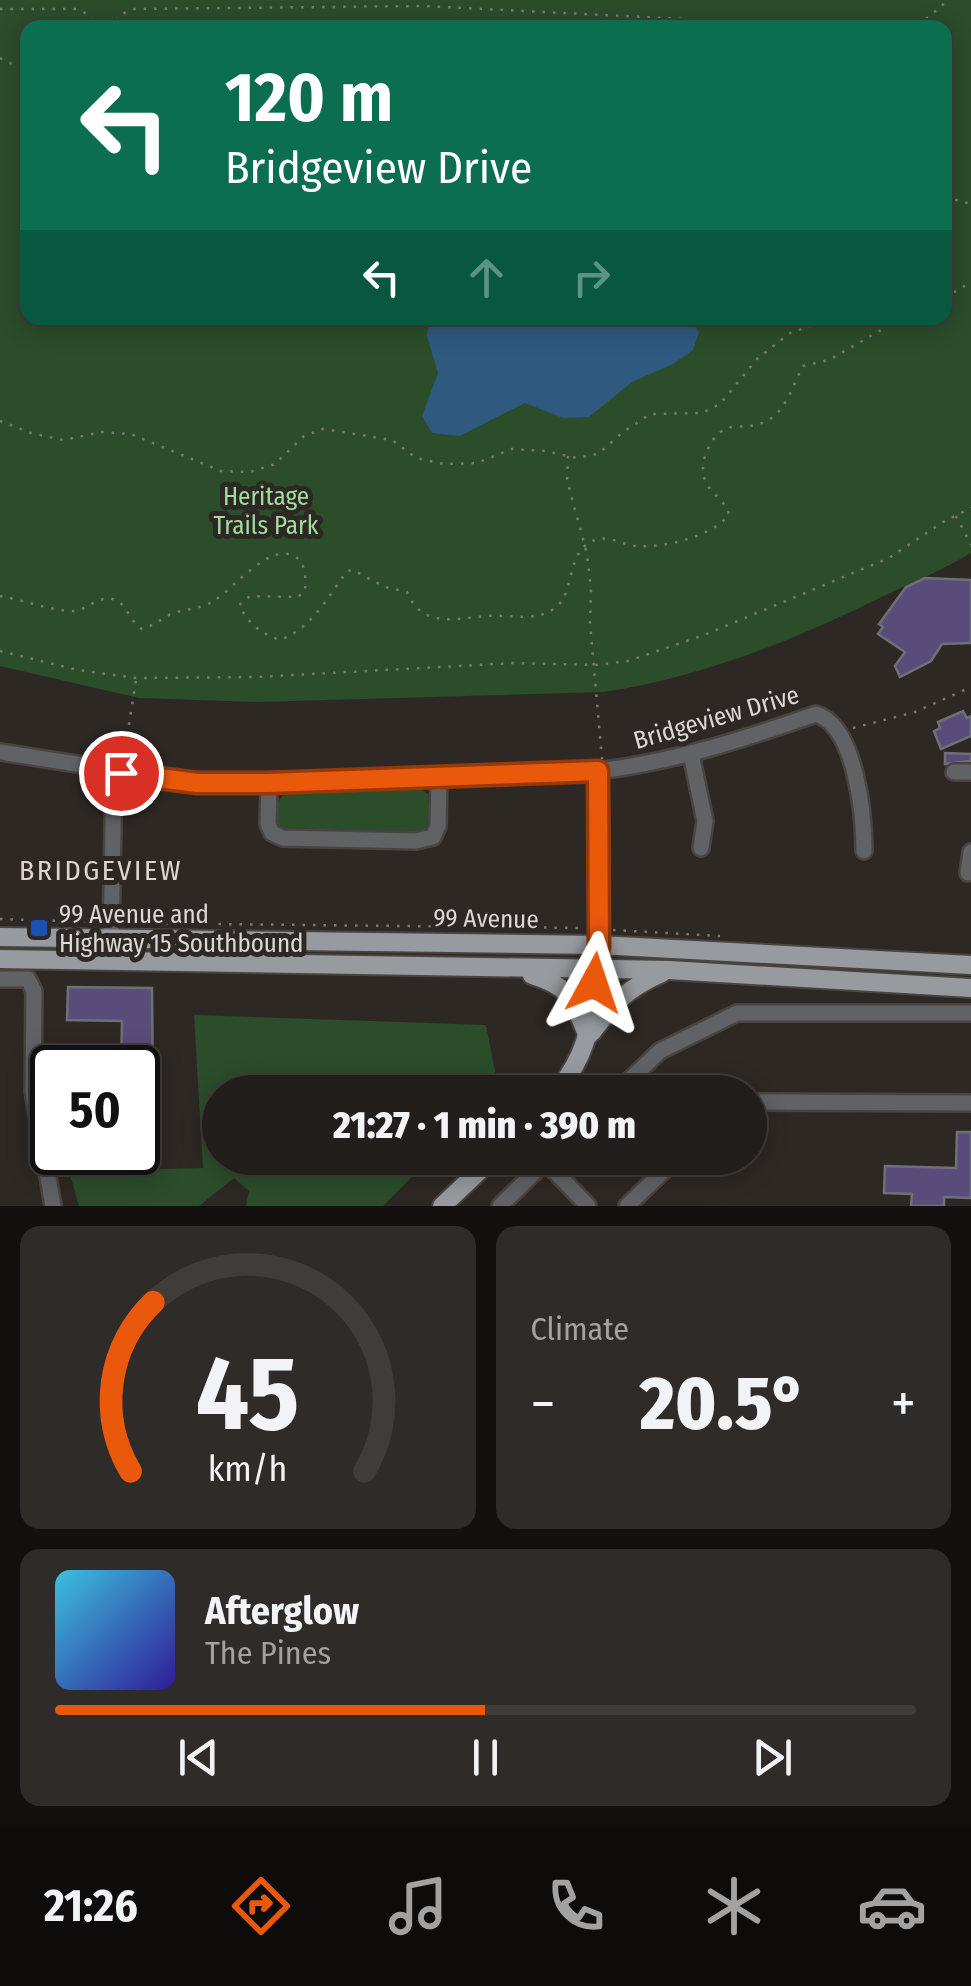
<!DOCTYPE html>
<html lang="en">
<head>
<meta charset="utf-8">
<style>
  body { margin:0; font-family:"Fira Sans Condensed",sans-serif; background:#2e2b28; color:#f1f3f6; height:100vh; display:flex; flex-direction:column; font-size:38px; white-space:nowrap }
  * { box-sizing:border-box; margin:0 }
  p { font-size:32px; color:#a2a2a3 }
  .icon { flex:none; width:55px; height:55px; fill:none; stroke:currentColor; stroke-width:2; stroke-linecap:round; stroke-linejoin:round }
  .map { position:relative; height:1206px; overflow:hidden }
  .panel { display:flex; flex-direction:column; gap:20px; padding:20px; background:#13100f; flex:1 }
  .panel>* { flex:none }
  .hud { position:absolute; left:20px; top:20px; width:932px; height:305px; border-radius:20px; box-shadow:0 5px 25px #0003,0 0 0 2px #3f3c3a; background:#0b6e4f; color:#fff; overflow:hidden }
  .speed { position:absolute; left:30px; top:1045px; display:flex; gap:20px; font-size:50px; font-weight:700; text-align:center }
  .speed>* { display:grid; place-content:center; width:130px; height:130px; border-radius:50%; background:#221e1b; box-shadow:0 5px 25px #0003,0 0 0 2px #3f3c3a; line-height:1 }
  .speed .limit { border:5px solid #111; border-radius:15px; background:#fff; color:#111 }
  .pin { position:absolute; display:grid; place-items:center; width:85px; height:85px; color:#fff; margin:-42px; border:5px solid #fff; border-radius:50%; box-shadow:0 2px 10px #0007 }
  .me { position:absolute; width:110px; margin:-55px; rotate:5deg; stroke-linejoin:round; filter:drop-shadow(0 0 8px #0008) }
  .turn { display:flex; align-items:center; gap:35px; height:210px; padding:0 40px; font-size:45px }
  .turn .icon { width:130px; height:130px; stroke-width:2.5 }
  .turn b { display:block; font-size:70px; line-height:85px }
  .lanes { display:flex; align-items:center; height:95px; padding:0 40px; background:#0003; justify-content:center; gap:50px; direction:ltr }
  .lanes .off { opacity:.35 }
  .big { font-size:75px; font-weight:800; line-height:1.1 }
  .panel .tile { flex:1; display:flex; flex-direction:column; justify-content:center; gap:15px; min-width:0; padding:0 35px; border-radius:20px; background:#2e2b28 }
  .panel .dial { align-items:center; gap:0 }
  .dial svg { height:260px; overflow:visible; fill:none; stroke:#3f3c3a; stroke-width:7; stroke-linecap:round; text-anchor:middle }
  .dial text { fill:#f1f3f6; stroke:none }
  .song { display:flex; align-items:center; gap:30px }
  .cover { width:120px; height:120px; border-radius:15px; background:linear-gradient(135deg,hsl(190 70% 55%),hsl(250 70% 35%)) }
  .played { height:10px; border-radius:5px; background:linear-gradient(90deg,#ea580c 50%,#3f3c3a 50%) }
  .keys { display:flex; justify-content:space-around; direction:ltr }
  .heat { display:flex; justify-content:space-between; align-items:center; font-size:55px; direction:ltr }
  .panel .tiles { flex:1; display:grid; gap:20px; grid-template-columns:1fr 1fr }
  .tile:last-child { grid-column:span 2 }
  .trip { position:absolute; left:202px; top:1075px; width:565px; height:100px; border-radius:50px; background:#221e1b; box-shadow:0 5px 25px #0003,0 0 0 2px #3f3c3a; font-weight:800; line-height:100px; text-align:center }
  .tabs { display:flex; height:160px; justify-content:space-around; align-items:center; background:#0e0c0b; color:#a2a2a3 }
  .tabs .icon { width:70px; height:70px }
  .tabs .on { color:#ea580c }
  .tabs b { font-size:45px; color:#f1f3f6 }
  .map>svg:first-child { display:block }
  .green { fill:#2b4d2a; fill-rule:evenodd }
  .water { fill:#2f597e }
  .building { fill:#594c7b; stroke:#716f76; stroke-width:2.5 }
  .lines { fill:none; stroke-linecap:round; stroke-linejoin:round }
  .minor-casing { stroke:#4a4440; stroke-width:20 }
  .major-casing { stroke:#4a4440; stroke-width:22 }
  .path { stroke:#7d7874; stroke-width:2.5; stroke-dasharray:2.5 8; stroke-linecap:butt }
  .minor { stroke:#606265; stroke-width:15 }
  .major { stroke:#979ba0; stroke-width:18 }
  .route-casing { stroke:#983908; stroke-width:25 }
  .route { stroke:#ea580c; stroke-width:18 }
  .transit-dot { fill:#1a4fb4; stroke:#2e2824; stroke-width:4 }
  .labels { text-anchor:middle; stroke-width:10; stroke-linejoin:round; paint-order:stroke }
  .park-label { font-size:25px; fill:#a1de9d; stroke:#2e2824 }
  .street-label { font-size:25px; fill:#dcd8d6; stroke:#2e2824 }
  .poi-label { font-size:25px; fill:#dcd8d6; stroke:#2e2824; text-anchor:start }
  .neighbourhood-label { font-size:28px; letter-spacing:2.5px; fill:#ddd5d1; stroke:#2e2824 }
</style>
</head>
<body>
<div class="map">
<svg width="971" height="1206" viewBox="0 0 971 1206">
  <rect width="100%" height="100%" fill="#2e2824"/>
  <g class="green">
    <path d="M 0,0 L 971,0 L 971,553 C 945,569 915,581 888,594 C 797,639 704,677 604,692 L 258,702 L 139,698 L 0,666 ZM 28,28 L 945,28 L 945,318 L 28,318 Z"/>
    <path d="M 416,785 L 428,794 L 430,818 L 424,832 L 280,828 L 275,823 C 276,808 277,794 293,789 Z"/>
    <path d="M 194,1015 L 486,1025 L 499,1092 L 220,1092 L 220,1158 L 431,1158 L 383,1206 L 246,1206 L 249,1191 L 234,1178 L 199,1206 L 79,1206 L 69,1171 L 203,1168 Z"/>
  </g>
  <path class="water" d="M 430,318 L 689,318 L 699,332 L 693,350 L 673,364 L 632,382 L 589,417 L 563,418 L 525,403 L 460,436 L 432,433 L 422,416 L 438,373 L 427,336 Z"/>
  <g class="building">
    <path d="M 925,578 L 971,580 L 971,643 L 942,644 L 931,661 L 900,677 L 895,666 L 905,652 L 878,634 L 883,627 L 879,624 L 906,587 Z"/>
    <path d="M 963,711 L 967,718 L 971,716 L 971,736 L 941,749 L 934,731 L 940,728 L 938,722 Z"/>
    <path d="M 945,753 L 971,754 L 971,761 L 945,764 Z"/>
    <path d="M 68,987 L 152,988 L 153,1099 L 138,1099 L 138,1068 L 121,1068 L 122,1021 L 67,1020 Z"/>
    <path d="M 957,1132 L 971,1132 L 971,1198 L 944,1197 L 944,1206 L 911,1206 L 912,1194 L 884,1193 L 885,1166 L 956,1168 Z"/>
  </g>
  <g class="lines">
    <g class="minor-casing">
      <g id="minor">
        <path d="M 0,752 L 197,783 L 598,771 C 674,762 744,739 816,714 C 856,726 864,816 864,851"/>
        <path d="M 691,754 L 705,821 L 701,848"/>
        <path d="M 598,771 L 599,945"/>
        <path d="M 954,772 L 971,772"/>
        <path d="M 269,783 L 268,824 L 272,833 L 283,838 L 416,841 L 433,837 L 438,826 L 439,777"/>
        <path d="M 968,873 L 971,852"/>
        <path d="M 111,938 L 114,772"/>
        <path d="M 0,979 L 28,979 L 34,991 L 33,1091 L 53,1206"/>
        <path d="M 617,1092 L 660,1051 L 737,1013 L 971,1013"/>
        <path d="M 750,1102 L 971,1103"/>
        <path d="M 542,1158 L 588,1206"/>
        <path d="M 500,1206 L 549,1158"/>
        <path d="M 627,1206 L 677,1158"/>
      </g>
    </g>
    <g class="major-casing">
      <g id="major">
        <path d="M 0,937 L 599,945 L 971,965"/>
        <path d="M 0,959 L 669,970 L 971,988"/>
        <path d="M 532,975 C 573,988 571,999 588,1036"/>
        <path d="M 592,1032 C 614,1003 627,988 662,973"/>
        <path d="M 557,1092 C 598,1039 587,1017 597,957"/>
        <path d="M 442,1206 L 493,1158"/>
      </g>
    </g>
    <g class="path">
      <path d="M 0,9 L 76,9 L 88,14 L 99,28"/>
      <path d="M 109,28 L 120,15 L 133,9 L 424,6 L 865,28"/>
      <path d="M 907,28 L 929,17 L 948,0"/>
      <path d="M 0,58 L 28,72"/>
      <path d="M 945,197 L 971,204"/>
      <path d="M 945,298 L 971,282"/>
      <path d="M 0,421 L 31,433 L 63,440 L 102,432 L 131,434 L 221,471 L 250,472 L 275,464 L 304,436 L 323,429 L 392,440 L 416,458 L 444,464 L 477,463 L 512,449 L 545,451 L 577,458 L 598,454 L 622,433 L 650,414 L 702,413 L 720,404 L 757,359 L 790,333 L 832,318"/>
      <path d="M 568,456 L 567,480 L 587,554 L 591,589 L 590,623 L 602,759"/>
      <path d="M 956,516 L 971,545"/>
      <path d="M 0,596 C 23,600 48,610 71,611 C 87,612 99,593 116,600 C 127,605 130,622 142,629 C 153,626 159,620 169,615 C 184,608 201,610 215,600 C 234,588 269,543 294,556 C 306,562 306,578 305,591 L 298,597 L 250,596 L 239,605 C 248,623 261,634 280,640 C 312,628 328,597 347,571 L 353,570 L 385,587 L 407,592 C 421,628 456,619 487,616 C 510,614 534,623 555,608 C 577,592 564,548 598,539 C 610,536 624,545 636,546 C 664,548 711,537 729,515 C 726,499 708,494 704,477 C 699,460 713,429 732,427 C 745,426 758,427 770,419 C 788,407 793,384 803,366 L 829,360 L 902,318"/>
      <path d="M 0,651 L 78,670 L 136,678 L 256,677 L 513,663 L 595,665 L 628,661 L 704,635 L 889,558 L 943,522 L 971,508"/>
      <path d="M 853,728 L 915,712 L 971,687"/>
      <path d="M 124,756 L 136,680"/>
      <path d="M 0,919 L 96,922"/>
      <path d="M 124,923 L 585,928"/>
      <path d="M 613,930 L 720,936"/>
    </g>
    <use href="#minor" class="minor"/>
    <use href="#major" class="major"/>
  </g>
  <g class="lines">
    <g class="route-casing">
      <path id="route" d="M 121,773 L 197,783 L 268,783 L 598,771 L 599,945 L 594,983"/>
    </g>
    <use href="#route" class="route"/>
  </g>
  <rect class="transit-dot" x="29" y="918" width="20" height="20" rx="5"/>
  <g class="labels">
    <g class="park-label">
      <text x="266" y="505">Heritage<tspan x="266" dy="29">Trails Park</tspan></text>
    </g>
    <g class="street-label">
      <text transform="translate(716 717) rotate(-16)" y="9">Bridgeview Drive</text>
      <text transform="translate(486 918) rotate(1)" y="9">99 Avenue</text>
    </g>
    <g class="poi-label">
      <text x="59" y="923">99 Avenue and<tspan x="59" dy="29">Highway 15 Southbound</tspan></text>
    </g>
    <g class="neighbourhood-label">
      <text x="101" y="880">BRIDGEVIEW</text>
    </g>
  </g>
</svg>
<div class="speed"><div class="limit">50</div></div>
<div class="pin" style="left:121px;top:773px;background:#d93025"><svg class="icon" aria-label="arrive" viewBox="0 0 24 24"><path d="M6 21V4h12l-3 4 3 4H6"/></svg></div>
<svg class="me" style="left:594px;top:983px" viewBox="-20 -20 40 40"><path d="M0-17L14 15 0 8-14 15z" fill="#ea580c" stroke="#fff" stroke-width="4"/></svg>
<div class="trip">21:27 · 1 min · 390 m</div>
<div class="hud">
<div class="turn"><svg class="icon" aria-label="left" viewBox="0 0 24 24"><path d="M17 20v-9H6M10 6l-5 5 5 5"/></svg><div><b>120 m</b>Bridgeview Drive</div></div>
<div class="lanes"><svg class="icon" aria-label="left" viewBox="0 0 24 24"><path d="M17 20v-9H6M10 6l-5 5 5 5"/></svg><svg class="icon off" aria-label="ahead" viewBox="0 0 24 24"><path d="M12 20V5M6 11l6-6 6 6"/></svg><svg class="icon off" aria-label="right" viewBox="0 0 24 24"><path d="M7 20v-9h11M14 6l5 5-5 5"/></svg></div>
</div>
</div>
<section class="panel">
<div class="tiles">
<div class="tile dial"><svg viewBox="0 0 100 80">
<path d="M14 69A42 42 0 1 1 86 69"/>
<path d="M14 69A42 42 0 0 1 21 17" stroke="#ea580c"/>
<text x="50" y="56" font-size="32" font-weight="700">45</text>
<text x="50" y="72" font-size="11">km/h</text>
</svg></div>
<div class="tile"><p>Climate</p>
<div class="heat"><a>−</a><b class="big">20.5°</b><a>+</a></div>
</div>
<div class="tile">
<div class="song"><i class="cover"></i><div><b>Afterglow</b><p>The Pines</p></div></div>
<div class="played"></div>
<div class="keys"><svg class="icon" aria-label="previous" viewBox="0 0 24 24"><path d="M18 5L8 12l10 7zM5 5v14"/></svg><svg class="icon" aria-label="pause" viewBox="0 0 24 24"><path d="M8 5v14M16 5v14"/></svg><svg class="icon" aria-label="next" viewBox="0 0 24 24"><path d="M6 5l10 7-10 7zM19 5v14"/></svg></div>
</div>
</div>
</section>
<nav class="tabs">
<b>21:26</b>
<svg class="icon on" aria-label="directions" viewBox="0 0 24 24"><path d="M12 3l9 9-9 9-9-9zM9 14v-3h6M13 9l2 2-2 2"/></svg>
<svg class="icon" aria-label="music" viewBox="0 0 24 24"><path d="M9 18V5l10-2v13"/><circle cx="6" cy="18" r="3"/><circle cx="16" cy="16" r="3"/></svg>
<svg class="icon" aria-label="phone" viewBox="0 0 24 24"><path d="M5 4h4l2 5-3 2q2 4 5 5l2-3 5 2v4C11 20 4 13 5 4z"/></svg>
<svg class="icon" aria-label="climate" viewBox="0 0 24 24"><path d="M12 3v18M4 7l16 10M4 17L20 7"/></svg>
<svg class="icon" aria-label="car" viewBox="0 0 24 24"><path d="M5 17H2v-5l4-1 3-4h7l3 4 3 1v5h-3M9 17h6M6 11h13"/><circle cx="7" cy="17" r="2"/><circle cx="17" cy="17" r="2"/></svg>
</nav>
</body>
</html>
